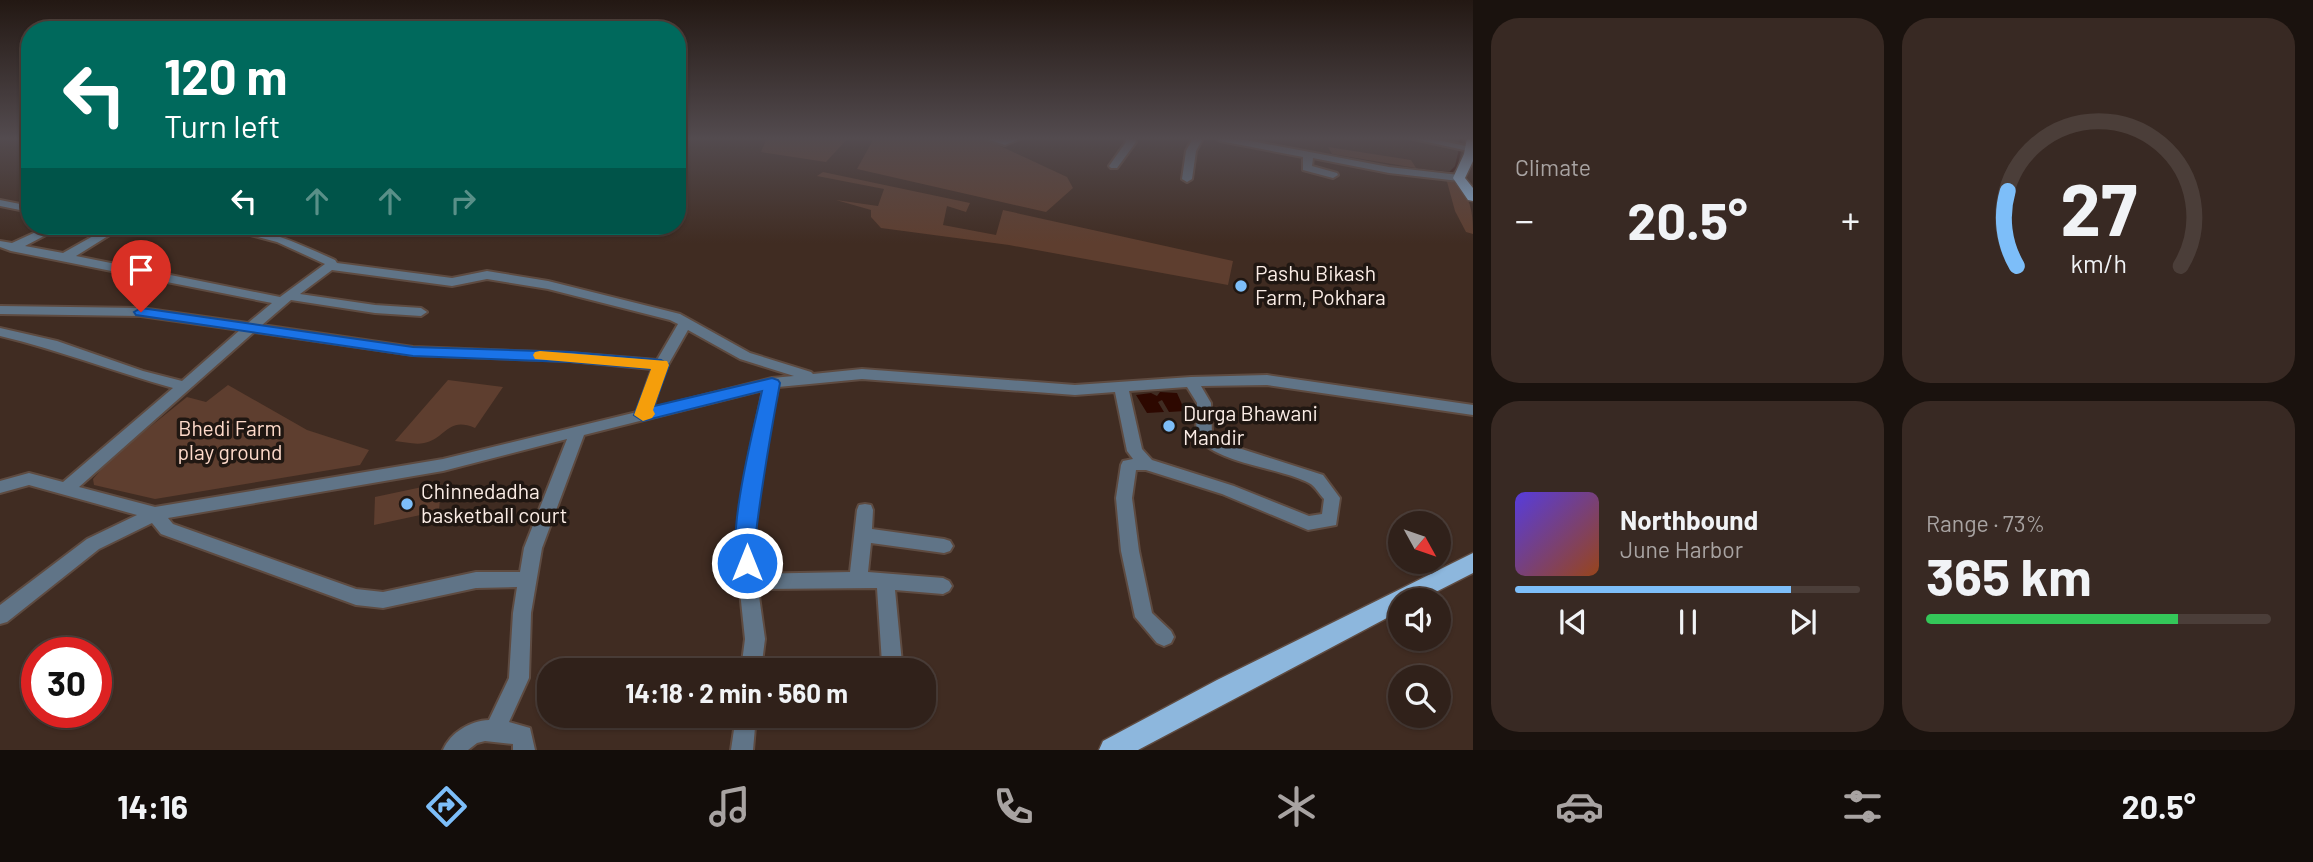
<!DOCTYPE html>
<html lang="en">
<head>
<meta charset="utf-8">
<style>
  body { margin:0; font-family:Barlow,sans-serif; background:#382923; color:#f1f3f6; height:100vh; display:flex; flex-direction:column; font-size:26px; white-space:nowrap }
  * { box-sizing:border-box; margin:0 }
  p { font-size:23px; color:#a8a3a2 }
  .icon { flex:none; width:38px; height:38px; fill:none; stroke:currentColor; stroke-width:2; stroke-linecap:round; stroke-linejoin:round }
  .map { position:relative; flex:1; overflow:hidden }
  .drawer { display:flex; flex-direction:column; gap:18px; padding:18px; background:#1a120e; width:840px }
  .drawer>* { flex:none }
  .guide { position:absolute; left:21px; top:21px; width:665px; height:214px; border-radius:28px; box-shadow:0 2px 5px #0004,0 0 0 2px #4b3e39; background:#00695c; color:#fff; overflow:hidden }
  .needle { width:46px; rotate:130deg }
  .buttons { position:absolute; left:1388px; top:511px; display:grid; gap:14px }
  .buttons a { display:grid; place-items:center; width:63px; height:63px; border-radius:50%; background:#30211a; box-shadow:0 2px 5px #0004,0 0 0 2px #4b3e39; font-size:35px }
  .speed { position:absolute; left:21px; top:637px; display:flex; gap:14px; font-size:35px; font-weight:700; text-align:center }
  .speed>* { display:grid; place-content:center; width:91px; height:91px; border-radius:50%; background:#30211a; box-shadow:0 2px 5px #0004,0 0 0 2px #4b3e39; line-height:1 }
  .speed .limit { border:10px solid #d22; background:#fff; color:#111 }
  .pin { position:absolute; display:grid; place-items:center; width:60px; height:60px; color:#fff; margin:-72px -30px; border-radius:50% 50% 50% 0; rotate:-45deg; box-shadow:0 0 7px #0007 }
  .pin .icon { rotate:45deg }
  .me { position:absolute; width:77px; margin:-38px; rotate:0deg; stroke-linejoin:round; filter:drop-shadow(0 0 5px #0008) }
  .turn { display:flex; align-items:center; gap:24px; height:147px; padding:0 28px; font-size:32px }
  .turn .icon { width:91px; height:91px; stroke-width:2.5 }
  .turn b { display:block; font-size:49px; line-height:60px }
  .lanes { display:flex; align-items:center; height:66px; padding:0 28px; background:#0003; justify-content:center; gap:35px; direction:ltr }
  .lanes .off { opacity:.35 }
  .big { font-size:52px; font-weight:700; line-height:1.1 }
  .drawer .card { flex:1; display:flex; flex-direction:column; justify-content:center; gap:10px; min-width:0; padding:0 24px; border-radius:28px; background:#382923 }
  .drawer .dial { align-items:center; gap:0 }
  .dial svg { height:182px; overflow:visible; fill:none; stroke:#4b3e39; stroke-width:7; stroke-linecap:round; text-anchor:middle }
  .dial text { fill:#f1f3f6; stroke:none }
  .song { display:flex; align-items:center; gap:21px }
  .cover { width:84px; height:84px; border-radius:10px; background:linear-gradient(135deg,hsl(250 70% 55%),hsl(20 70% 35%)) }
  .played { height:7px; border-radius:4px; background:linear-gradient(90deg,#7dbef9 80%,#4b3e39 80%) }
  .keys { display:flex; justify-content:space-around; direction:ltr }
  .heat { display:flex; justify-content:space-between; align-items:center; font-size:38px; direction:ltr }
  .charge { height:10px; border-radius:5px; background:linear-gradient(90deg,#34c759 73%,#4b3e39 0) }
  .drawer .tiles { flex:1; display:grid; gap:18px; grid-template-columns:repeat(2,1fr) }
  .trip { position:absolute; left:537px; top:658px; width:399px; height:70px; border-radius:28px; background:#30211a; box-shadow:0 2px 5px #0004,0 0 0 2px #4b3e39; font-weight:700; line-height:70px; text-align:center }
  .dock { display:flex; height:112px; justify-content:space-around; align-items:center; background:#130d0a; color:#a8a3a2 }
  .dock .icon { width:49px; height:49px }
  .dock .on { color:#7dbef9 }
  .dock b { font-size:32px; color:#f1f3f6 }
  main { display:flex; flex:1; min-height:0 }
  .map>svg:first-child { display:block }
  .green { fill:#5e3e2f }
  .water { fill:#2d0800 }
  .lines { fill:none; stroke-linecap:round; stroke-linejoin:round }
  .stream { stroke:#2d0800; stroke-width:2.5 }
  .minor-casing { stroke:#5e4b41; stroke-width:4 }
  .major-casing { stroke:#5e4b41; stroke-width:3 }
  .minor { fill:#607487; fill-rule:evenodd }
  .major { fill:#8db7dd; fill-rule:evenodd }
  .route { fill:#1a73e8; stroke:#114b97; stroke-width:2 }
  .slow { fill:#f59e0b }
  .poi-dot { fill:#7dbef9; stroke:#201712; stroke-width:2.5 }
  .labels { text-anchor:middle; stroke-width:7; stroke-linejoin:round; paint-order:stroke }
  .poi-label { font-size:21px; fill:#fbede6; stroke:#201712; text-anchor:start }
  .park-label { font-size:21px; fill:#fedaca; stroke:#201712 }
</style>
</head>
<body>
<main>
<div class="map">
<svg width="1473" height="750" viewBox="0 0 1473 750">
  <rect width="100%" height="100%" fill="#402c22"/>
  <g class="green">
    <path d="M 767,138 L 848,138 L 826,162 L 761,152 Z"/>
    <path d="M 874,138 L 983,138 L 1067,177 L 1073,188 L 1046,212 L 857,169 Z"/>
    <path d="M 1328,147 L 1411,160 L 1416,168 L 1332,154 Z"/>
    <path d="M 823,172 L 970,203 L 966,212 L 947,206 L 943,225 L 996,235 L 1003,210 L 1233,261 L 1228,285 L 1009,245 L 881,228 L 871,217 L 871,210 L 836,200 L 878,206 L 884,189 L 817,176 Z"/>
    <path d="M 1446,178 C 1470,189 1473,210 1473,234 L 1466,232 L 1455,211 Z"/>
    <path d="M 448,380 L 503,387 L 475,428 C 447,416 446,439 424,443 C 416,445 404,442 395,441 Z"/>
    <path d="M 228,385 L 307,430 L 369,450 L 360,465 L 155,499 L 94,485 L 93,479 L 110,459 L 187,397 L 206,402 Z"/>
    <path d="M 441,483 L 439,511 L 374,525 L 375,497 Z"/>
  </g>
  <path class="water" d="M 1160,392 L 1177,393 L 1185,411 L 1169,412 L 1162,400 L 1158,402 L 1164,412 L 1147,413 L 1136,395 L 1151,393 L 1157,396 Z"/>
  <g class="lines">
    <g class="stream">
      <path d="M 1460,143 L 1462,138"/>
      <path d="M 1401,168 L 1450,173 L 1456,167 L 1460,150"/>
    </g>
    <g class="minor-casing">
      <g id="minor">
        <path d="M 983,138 L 1022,138 L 1005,145 Z"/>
        <path d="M 1125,138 L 1135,138 L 1136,142 L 1117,168 L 1111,168 L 1109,166 L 1126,142 Z"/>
        <path d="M 1193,138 L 1203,138 L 1196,151 L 1192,179 L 1187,182 L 1182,179 L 1186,151 Z"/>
        <path d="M 1215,138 L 1235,138 L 1389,167 L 1459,175 L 1464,178 L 1459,181 L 1389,173 L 1313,158 L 1312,166 L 1337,173 L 1338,175 L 1333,178 L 1303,170 L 1303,157 L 1220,141 Z"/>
        <path d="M 1409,138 L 1427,138 L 1471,147 L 1473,152 Z"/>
        <path d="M 0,200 L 30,206 L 30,212 L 0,206 Z"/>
        <path d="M 49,226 L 63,226 L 25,246 L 63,253 L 111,226 L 124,226 L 76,256 L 280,297 L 325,264 L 277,242 L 223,228 L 222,226 C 262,226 299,244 335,260 L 337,263 L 452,278 L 487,271 L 548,281 L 680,314 L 750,353 L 811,372 L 813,374 L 862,369 L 1075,385 L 1191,377 L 1267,375 L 1473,405 L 1473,415 L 1267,385 L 1201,386 L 1211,403 L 1212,434 L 1223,443 L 1323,475 L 1340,498 L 1336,525 L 1308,530 L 1222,494 L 1146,470 L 1136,470 L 1132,498 L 1139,551 L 1152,613 L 1171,631 L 1174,637 L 1171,643 L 1164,646 L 1157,643 L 1135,617 L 1121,551 L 1116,498 L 1121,465 L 1123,461 L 1133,459 L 1127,451 L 1115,392 L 1075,395 L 862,379 L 778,387 C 766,448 749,512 756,574 L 850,572 L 857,510 L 859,505 L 865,504 L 871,505 L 873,510 L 872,529 L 944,539 L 950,541 L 953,546 L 950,551 L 944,553 L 871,543 L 868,572 L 943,578 L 949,581 L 952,586 L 949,591 L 943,594 L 895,590 L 902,663 L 897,670 L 885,669 L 882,663 L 877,588 L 758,589 L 765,639 L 761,670 L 741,670 L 745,639 L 735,544 L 747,465 L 763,390 L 584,435 L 542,548 L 531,613 L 529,678 L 509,722 L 530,728 L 535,750 L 513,750 L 513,744 L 485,741 L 477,743 L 468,750 L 443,750 C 451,732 470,721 489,720 L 509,678 L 513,613 L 517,587 L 476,588 L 383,608 L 356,605 L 161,534 L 152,523 L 99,549 L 7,622 L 0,624 L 0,605 L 87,539 L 137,515 L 29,485 L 0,493 L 0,481 L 29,473 L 63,482 L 173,388 C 115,372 59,350 0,336 L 0,328 L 57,341 L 143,371 L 182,381 L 240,330 L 141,316 L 0,314 L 0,306 L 141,308 L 248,323 L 272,303 L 11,251 L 0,247 L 0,241 L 12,243 ZM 332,270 L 452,286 L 487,279 L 548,289 L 670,320 L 678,324 L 657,360 L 570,353 L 413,347 L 262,325 L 291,300 L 375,313 L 421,316 L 427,312 L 421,308 L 375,305 L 300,294 ZM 688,330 L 740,359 L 794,376 L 772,378 L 653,408 L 664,372 ZM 254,332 L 413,355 L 570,361 L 652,369 L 637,412 L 443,459 L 155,507 L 79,487 ZM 1187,387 L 1197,403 L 1196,436 C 1216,464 1279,467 1309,483 C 1315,486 1319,494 1324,499 L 1322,514 L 1309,516 L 1234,486 L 1152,460 L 1142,449 L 1129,391 ZM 567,439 L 524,548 L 520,572 L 476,572 L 383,592 L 356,589 L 173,524 L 168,518 L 443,471 Z"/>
        <path d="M 736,716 L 756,716 L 753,750 L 731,750 Z"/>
      </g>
    </g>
    <g class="major-casing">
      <g id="major">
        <path d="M 1467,138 L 1473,138 L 1473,161 L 1465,178 L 1473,188 L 1473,201 L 1468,200 L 1453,178 L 1464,154 Z"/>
        <path d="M 1473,553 L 1473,573 L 1420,600 L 1400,600 L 1400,611 L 1138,750 L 1099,750 L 1103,741 L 1217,680 Z"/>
      </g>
    </g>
    <use href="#minor" class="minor"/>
    <use href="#major" class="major"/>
  </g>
  <linearGradient id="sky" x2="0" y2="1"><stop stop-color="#231813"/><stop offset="0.57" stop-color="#534b4f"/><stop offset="1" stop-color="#534b4f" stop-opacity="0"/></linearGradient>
  <rect width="1473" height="243" fill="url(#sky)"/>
  <path class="route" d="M 141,308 L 413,347 L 570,352 L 661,360 L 669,365 L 654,406 L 772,378 L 778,380 L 780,383 C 771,431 763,478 757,525 C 755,539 759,558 754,569 L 747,571 L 739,569 C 725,539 754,427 762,391 L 643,421 L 634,415 L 652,369 L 570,362 L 413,356 L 136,315 L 134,312 Z"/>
  <path class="slow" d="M 540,351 L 667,361 L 669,365 L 653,410 L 655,414 L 652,418 L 643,421 L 634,415 L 651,369 L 535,359 L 533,355 L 535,352 Z"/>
  <g class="poi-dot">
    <circle cx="1241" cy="286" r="7"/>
    <circle cx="1169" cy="426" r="7"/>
    <circle cx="407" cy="504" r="7"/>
  </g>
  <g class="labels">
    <g class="poi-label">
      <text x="1255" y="281">Pashu Bikash<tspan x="1255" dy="24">Farm, Pokhara</tspan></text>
      <text x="1183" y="421">Durga Bhawani<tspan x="1183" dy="24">Mandir</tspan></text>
      <text x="421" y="499">Chinnedadha<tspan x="421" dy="24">basketball court</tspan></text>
    </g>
    <g class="park-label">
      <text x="230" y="436">Bhedi Farm<tspan x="230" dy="24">play ground</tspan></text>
    </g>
  </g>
</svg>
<div class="buttons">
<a><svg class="needle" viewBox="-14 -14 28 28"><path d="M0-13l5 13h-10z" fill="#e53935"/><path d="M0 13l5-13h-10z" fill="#a8a3a2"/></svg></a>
<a><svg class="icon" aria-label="sound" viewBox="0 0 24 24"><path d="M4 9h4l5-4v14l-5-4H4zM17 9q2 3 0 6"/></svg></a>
<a><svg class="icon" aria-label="search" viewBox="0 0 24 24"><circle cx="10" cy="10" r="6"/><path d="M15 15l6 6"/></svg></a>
</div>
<div class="speed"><div class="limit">30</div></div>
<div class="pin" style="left:141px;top:312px;background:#d93025"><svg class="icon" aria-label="arrive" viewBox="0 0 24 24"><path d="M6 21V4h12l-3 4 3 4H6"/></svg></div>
<svg class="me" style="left:747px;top:563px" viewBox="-20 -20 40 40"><circle r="17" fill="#1a73e8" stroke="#fff" stroke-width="3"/><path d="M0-11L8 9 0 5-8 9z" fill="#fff"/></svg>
<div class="trip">14:18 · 2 min · 560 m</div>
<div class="guide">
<div class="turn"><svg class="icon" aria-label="left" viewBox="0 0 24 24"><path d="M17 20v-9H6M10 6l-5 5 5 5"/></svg><div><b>120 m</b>Turn left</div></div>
<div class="lanes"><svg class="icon" aria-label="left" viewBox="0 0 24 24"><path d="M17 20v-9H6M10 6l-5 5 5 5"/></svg><svg class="icon off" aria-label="ahead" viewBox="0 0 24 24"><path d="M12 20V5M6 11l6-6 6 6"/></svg><svg class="icon off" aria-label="ahead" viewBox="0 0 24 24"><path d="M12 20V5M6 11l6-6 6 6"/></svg><svg class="icon off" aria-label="right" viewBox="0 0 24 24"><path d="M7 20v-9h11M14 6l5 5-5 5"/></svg></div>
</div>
</div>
<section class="drawer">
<div class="tiles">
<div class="card"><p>Climate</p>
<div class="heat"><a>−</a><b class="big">20.5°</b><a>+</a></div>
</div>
<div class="card dial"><svg viewBox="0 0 100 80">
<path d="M14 69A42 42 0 1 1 86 69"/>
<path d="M14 69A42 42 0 0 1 10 36" stroke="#7dbef9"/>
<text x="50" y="56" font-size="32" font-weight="700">27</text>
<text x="50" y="72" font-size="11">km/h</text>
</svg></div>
<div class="card">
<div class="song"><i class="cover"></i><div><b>Northbound</b><p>June Harbor</p></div></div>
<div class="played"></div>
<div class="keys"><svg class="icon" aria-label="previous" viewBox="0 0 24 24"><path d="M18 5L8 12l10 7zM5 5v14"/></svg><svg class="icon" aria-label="pause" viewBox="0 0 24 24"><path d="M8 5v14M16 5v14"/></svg><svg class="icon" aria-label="next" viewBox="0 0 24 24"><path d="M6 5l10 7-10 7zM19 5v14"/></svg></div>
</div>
<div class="card"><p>Range · 73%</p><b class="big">365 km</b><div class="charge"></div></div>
</div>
</section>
</main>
<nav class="dock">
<b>14:16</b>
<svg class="icon on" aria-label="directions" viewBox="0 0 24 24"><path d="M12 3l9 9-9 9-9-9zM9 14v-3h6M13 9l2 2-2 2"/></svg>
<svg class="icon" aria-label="music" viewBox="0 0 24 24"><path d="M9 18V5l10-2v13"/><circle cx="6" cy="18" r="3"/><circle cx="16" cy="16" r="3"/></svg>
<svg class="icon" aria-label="phone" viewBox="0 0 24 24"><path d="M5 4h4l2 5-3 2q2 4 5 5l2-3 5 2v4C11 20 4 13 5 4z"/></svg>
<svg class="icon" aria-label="climate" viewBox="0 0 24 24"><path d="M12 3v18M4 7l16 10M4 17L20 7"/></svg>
<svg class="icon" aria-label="car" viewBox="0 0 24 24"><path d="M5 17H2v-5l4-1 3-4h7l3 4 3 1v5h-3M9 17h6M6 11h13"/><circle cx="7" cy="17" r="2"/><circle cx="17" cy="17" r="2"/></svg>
<svg class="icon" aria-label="filters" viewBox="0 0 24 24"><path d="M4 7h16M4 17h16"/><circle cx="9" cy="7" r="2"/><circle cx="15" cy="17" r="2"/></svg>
<b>20.5°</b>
</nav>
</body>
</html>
